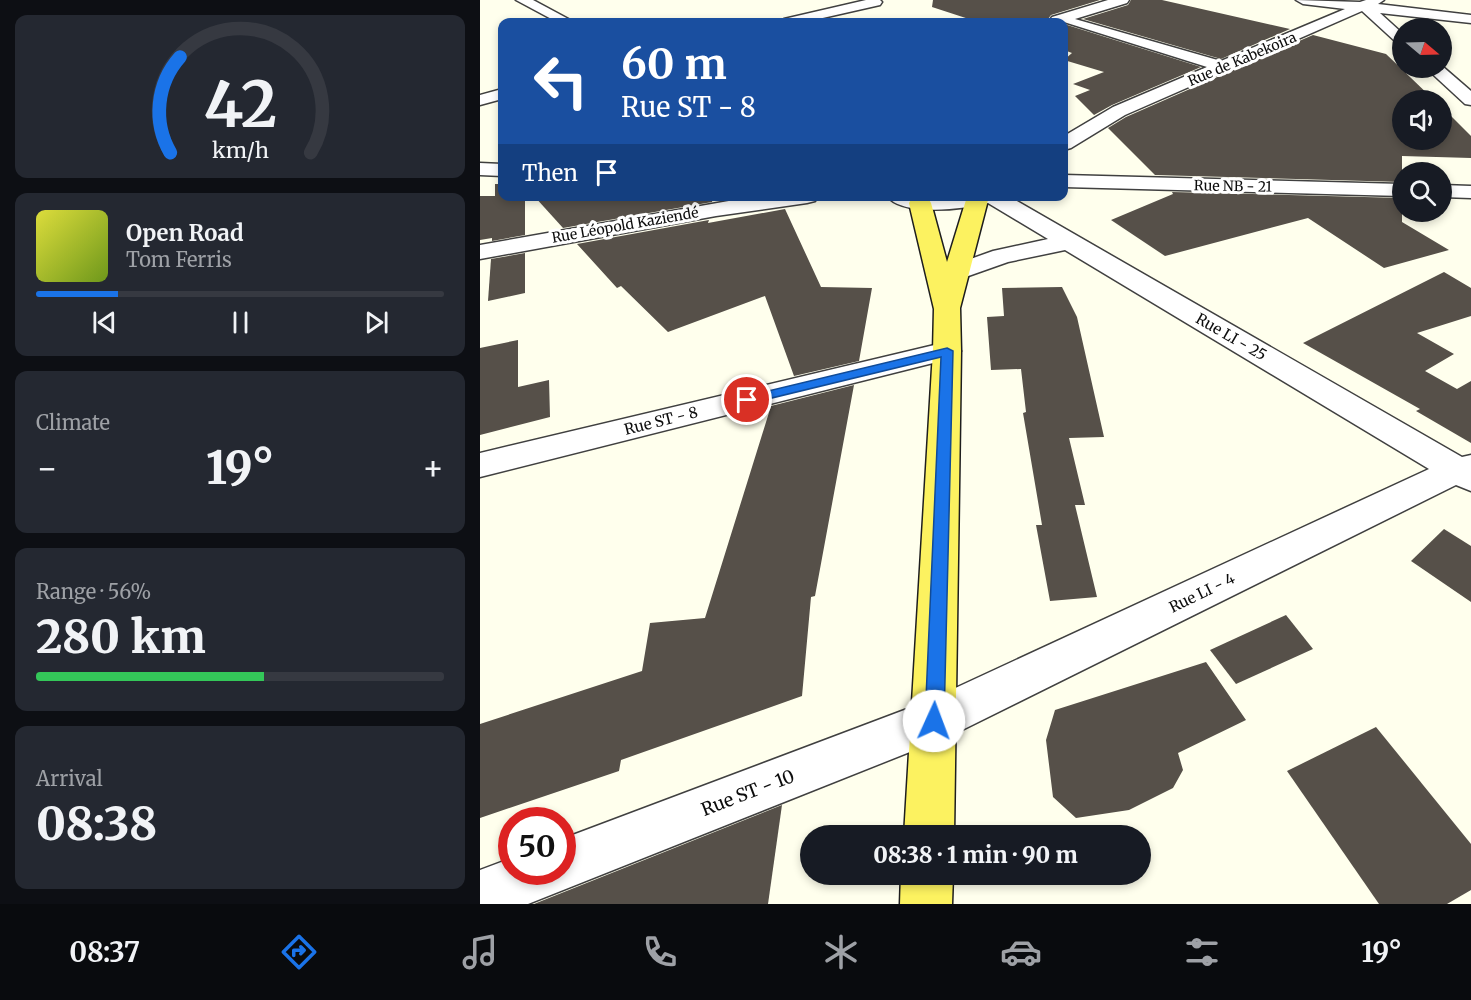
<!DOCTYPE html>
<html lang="en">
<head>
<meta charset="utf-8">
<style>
  body { margin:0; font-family:Merriweather,serif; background:#242831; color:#f1f3f6; height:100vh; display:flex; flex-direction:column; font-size:22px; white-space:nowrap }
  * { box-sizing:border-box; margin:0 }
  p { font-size:20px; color:#9ea1a6 }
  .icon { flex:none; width:33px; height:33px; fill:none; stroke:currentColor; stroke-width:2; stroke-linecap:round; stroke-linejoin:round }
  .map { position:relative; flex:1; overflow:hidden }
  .panel { display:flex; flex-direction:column; gap:15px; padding:15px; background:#0d0f14; width:480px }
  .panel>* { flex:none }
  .hud { position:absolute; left:18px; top:18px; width:570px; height:183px; border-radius:12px; box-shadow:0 3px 9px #0003; background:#1a4fa0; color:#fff; overflow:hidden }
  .needle { width:39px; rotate:109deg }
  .buttons { position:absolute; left:912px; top:18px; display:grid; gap:12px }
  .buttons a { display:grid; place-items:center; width:60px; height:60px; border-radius:50%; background:#171b24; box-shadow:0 3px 9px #0003; font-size:30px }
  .speed { position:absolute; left:18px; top:807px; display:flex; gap:12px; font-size:30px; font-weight:700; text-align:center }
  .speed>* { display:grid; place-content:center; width:78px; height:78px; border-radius:50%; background:#171b24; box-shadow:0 3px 9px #0003; line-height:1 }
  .speed .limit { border:9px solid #d22; background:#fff; color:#111 }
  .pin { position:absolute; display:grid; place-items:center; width:51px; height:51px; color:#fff; margin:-26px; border:3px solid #fff; border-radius:50%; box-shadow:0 2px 6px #0007 }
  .me { position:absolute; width:66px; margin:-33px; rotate:2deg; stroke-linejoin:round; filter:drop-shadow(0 0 4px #0008) }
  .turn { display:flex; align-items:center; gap:21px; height:126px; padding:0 24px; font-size:27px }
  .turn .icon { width:78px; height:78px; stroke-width:2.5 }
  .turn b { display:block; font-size:42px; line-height:51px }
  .then { display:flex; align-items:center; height:57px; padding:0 24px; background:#0003; gap:12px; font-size:22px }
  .big { font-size:45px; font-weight:800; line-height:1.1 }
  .panel .card { flex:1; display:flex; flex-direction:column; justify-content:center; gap:9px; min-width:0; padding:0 21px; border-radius:12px; background:#242831 }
  .panel .dial { align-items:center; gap:0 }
  .dial svg { height:156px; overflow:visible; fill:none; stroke:#363941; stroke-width:7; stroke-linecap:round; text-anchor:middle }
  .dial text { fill:#f1f3f6; stroke:none }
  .song { display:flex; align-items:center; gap:18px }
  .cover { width:72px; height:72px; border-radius:9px; background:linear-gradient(135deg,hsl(60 70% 55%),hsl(80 70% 35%)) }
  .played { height:6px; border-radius:3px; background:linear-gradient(90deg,#1a73e8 20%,#363941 20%) }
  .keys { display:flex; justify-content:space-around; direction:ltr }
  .heat { display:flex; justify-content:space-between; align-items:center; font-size:33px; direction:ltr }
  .charge { height:9px; border-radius:4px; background:linear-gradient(90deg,#34c759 56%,#363941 0) }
  .trip { position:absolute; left:320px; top:825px; width:351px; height:60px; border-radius:30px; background:#171b24; box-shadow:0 3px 9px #0003; font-weight:800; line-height:60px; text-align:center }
  .dock { display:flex; height:96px; justify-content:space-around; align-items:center; background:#090b0e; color:#9ea1a6 }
  .dock .icon { width:42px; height:42px }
  .dock .selected { color:#1a73e8 }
  .dock b { font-size:27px; color:#f1f3f6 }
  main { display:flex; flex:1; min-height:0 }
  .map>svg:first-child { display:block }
  .building { fill:#565049 }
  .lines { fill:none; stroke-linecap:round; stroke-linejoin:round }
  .minor-casing { stroke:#404040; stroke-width:3 }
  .major-casing { stroke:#1e1e1e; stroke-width:3 }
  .minor { fill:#fff; fill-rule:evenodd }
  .major { fill:#fcf260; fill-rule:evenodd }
  .route { fill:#1a73e8; stroke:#114b97; stroke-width:1.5 }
  .labels { text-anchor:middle; stroke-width:6; stroke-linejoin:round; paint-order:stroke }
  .far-street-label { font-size:14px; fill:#0d0d0d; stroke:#fff }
  .street-label { font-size:15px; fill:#0d0d0d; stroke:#fff }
  .near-street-label { font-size:18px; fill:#0d0d0d; stroke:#fff }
</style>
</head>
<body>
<main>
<section class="panel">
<div class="card dial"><svg viewBox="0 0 100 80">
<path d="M14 69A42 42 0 1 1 86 69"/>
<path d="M14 69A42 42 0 0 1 19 20" stroke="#1a73e8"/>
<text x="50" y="56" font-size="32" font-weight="700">42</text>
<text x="50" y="72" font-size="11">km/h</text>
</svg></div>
<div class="card">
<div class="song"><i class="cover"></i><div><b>Open Road</b><p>Tom Ferris</p></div></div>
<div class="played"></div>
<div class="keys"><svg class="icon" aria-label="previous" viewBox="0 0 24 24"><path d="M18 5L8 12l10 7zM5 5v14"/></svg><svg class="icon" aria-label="pause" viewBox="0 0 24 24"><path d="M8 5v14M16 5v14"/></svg><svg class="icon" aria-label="next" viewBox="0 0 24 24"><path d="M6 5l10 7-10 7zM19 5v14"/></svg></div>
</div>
<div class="card"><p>Climate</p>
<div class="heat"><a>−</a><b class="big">19°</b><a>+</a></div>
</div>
<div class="card"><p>Range · 56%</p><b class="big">280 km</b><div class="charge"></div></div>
<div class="card"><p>Arrival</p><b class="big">08:38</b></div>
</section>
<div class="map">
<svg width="991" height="904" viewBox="0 0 991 904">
  <rect width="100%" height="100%" fill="#ffffed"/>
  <g class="building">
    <path d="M 453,0 L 620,0 L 571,15 L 568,19 L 569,22 L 498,22 L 452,7 Z"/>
    <path d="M 651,0 L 682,0 L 810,29 L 741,59 L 603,19 L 648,5 Z"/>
    <path d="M 584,24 L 721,67 L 632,105 L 614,115 L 595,96 L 610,90 L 593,84 L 624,72 L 584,60 L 592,53 L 584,50 Z"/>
    <path d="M 833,35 L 906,54 L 954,100 L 922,100 L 922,140 L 962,140 L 962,107 L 991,136 L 991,158 L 922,156 L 922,182 L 675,175 L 628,128 L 646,117 Z"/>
    <path d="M 15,184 L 22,184 L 22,196 L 45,196 L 45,235 L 12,241 L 12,238 L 0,240 L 0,196 L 15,196 Z"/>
    <path d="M 692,192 L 922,198 L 922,222 L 969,250 L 904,268 L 828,218 L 685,256 L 631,220 L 693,194 Z"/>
    <path d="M 54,196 L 233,196 L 232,202 L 83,228 Z"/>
    <path d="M 305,209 L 341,287 L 392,288 L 379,361 L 314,376 L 285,296 L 188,332 L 141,286 L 137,288 L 97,244 L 229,220 L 228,223 Z"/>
    <path d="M 45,253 L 45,293 L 8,301 L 11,259 Z"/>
    <path d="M 964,272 L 991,288 L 991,316 L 937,333 L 974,354 L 945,371 L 977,389 L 991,381 L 991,443 L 936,411 L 940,409 L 823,343 Z"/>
    <path d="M 582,287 L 597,317 L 624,437 L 589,438 L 605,505 L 595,505 L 617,597 L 570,601 L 556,525 L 562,525 L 543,413 L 546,412 L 541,369 L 511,370 L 507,317 L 524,316 L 522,288 Z"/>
    <path d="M 38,340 L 38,387 L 69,380 L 70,417 L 0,435 L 0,348 Z"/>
    <path d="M 374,385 L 335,596 L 331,597 L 322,696 L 141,760 L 139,771 L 0,818 L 0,724 L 162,671 L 170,623 L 225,618 L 291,406 Z"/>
    <path d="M 964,529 L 991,546 L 991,602 L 931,561 Z"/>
    <path d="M 806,615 L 833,649 L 756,684 L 730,650 Z"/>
    <path d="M 726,662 L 766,720 L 698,753 L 703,770 L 693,788 L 649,810 L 596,818 L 573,797 L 566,740 L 575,710 Z"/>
    <path d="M 896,727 L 991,844 L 991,890 L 967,904 L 899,904 L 807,771 Z"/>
    <path d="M 302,805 L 288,904 L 54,904 Z"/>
  </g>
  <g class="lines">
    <g class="minor-casing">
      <g id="minor">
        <path d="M 36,0 L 53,0 L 94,22 L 77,22 Z"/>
        <path d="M 386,0 L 400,0 L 402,2 L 400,5 L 325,22 L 302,22 L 304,19 Z"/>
        <path d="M 628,0 L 649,0 L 647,3 L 595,19 L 741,61 L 865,9 L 823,4 L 816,0 L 880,2 L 886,0 L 904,0 L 898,4 L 991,15 L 991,23 L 900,13 L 922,33 L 922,44 L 917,43 L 882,11 L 645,115 L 591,148 L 584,150 L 584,136 L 633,107 L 727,67 L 584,22 L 572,22 L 570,20 L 572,17 Z"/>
        <path d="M 962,66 L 991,91 L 991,105 L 985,104 L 946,68 Z"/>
        <path d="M 22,89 L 22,99 L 0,105 L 0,95 Z"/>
        <path d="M 0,163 L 22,164 L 22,176 L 0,175 Z"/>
        <path d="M 584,175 L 922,184 L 922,196 L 584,187 Z"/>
        <path d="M 962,185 L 991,186 L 991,198 L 962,197 Z"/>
        <path d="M 277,196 L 338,196 L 335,201 L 327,203 L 236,216 L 0,259 L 0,245 Z"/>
        <path d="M 407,196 L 528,196 L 982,457 L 991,455 L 991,491 L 976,485 L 470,736 L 48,904 L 0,904 L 0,870 L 32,858 L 32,872 L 82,872 L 82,839 L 443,703 L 949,469 L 585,250 L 528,262 L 477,280 L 468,277 L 464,272 L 468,267 L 513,251 L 568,239 L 508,203 C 486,209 422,217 407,196 Z"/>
        <path d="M 467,342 L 477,345 L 481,351 L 477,357 L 0,477 L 0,453 Z"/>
      </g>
    </g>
    <g class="major-casing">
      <g id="major">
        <path d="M 440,196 L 448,198 L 451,203 L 467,262 L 486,200 L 488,196 L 506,196 L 508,200 L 480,308 L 481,351 L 474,836 L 424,836 L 453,351 L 454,309 L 429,203 L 432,198 Z"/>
        <path d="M 421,874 L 473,874 L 472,904 L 420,904 Z"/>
      </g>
    </g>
    <use href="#minor" class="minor"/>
    <use href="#major" class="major"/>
  </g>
  <path class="route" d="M 467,348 L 473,351 L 464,721 L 461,728 L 454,730 L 448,728 L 445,721 L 461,357 L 267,404 L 261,400 L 267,396 Z"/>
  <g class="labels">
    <g class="far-street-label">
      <text transform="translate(762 59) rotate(-23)" y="5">Rue de Kabekoira</text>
      <text transform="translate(753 186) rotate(1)" y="5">Rue NB - 21</text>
      <text transform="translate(145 225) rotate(-10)" y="5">Rue Léopold Kaziendé</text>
    </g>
    <g class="street-label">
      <text transform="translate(751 337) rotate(30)" y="5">Rue LI - 25</text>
      <text transform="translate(181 421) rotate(-14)" y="5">Rue ST - 8</text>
      <text transform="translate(722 593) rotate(-26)" y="5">Rue LI - 4</text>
    </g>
    <g class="near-street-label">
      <text transform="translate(268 793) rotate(-21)" y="6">Rue ST - 10</text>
    </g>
  </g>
</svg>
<div class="buttons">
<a><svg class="needle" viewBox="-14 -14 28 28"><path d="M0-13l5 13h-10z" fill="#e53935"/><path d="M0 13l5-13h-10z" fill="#9ea1a6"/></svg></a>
<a><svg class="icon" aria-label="sound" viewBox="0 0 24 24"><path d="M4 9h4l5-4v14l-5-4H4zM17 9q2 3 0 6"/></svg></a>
<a><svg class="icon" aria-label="search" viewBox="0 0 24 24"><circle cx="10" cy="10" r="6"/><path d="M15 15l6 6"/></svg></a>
</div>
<div class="speed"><div class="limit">50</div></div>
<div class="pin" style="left:267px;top:400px;background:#d93025"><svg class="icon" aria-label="arrive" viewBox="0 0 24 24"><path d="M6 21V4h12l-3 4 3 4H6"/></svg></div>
<svg class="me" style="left:454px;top:721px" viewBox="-20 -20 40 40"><circle r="19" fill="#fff"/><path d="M0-13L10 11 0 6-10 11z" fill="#1a73e8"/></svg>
<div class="trip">08:38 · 1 min · 90 m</div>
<div class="hud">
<div class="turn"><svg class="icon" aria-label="left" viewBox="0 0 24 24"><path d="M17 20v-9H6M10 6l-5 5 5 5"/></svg><div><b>60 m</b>Rue ST - 8</div></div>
<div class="then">Then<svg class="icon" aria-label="arrive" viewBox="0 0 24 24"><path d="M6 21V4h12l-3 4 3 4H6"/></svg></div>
</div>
</div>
</main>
<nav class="dock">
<b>08:37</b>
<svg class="icon selected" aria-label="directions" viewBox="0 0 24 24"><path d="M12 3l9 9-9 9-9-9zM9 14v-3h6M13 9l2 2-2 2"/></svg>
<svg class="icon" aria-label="music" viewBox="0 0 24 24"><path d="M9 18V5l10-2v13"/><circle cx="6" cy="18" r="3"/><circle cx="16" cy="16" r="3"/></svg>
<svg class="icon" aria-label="phone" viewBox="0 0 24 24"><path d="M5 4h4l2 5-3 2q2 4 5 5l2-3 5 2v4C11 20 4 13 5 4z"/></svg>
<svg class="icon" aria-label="climate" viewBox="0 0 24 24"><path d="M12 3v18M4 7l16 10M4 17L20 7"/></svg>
<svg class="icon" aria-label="car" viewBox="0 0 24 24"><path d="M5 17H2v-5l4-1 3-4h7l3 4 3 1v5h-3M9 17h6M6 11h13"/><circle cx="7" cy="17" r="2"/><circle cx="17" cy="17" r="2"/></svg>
<svg class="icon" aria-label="filters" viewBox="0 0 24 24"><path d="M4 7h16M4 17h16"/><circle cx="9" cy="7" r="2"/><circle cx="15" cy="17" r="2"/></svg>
<b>19°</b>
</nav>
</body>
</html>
